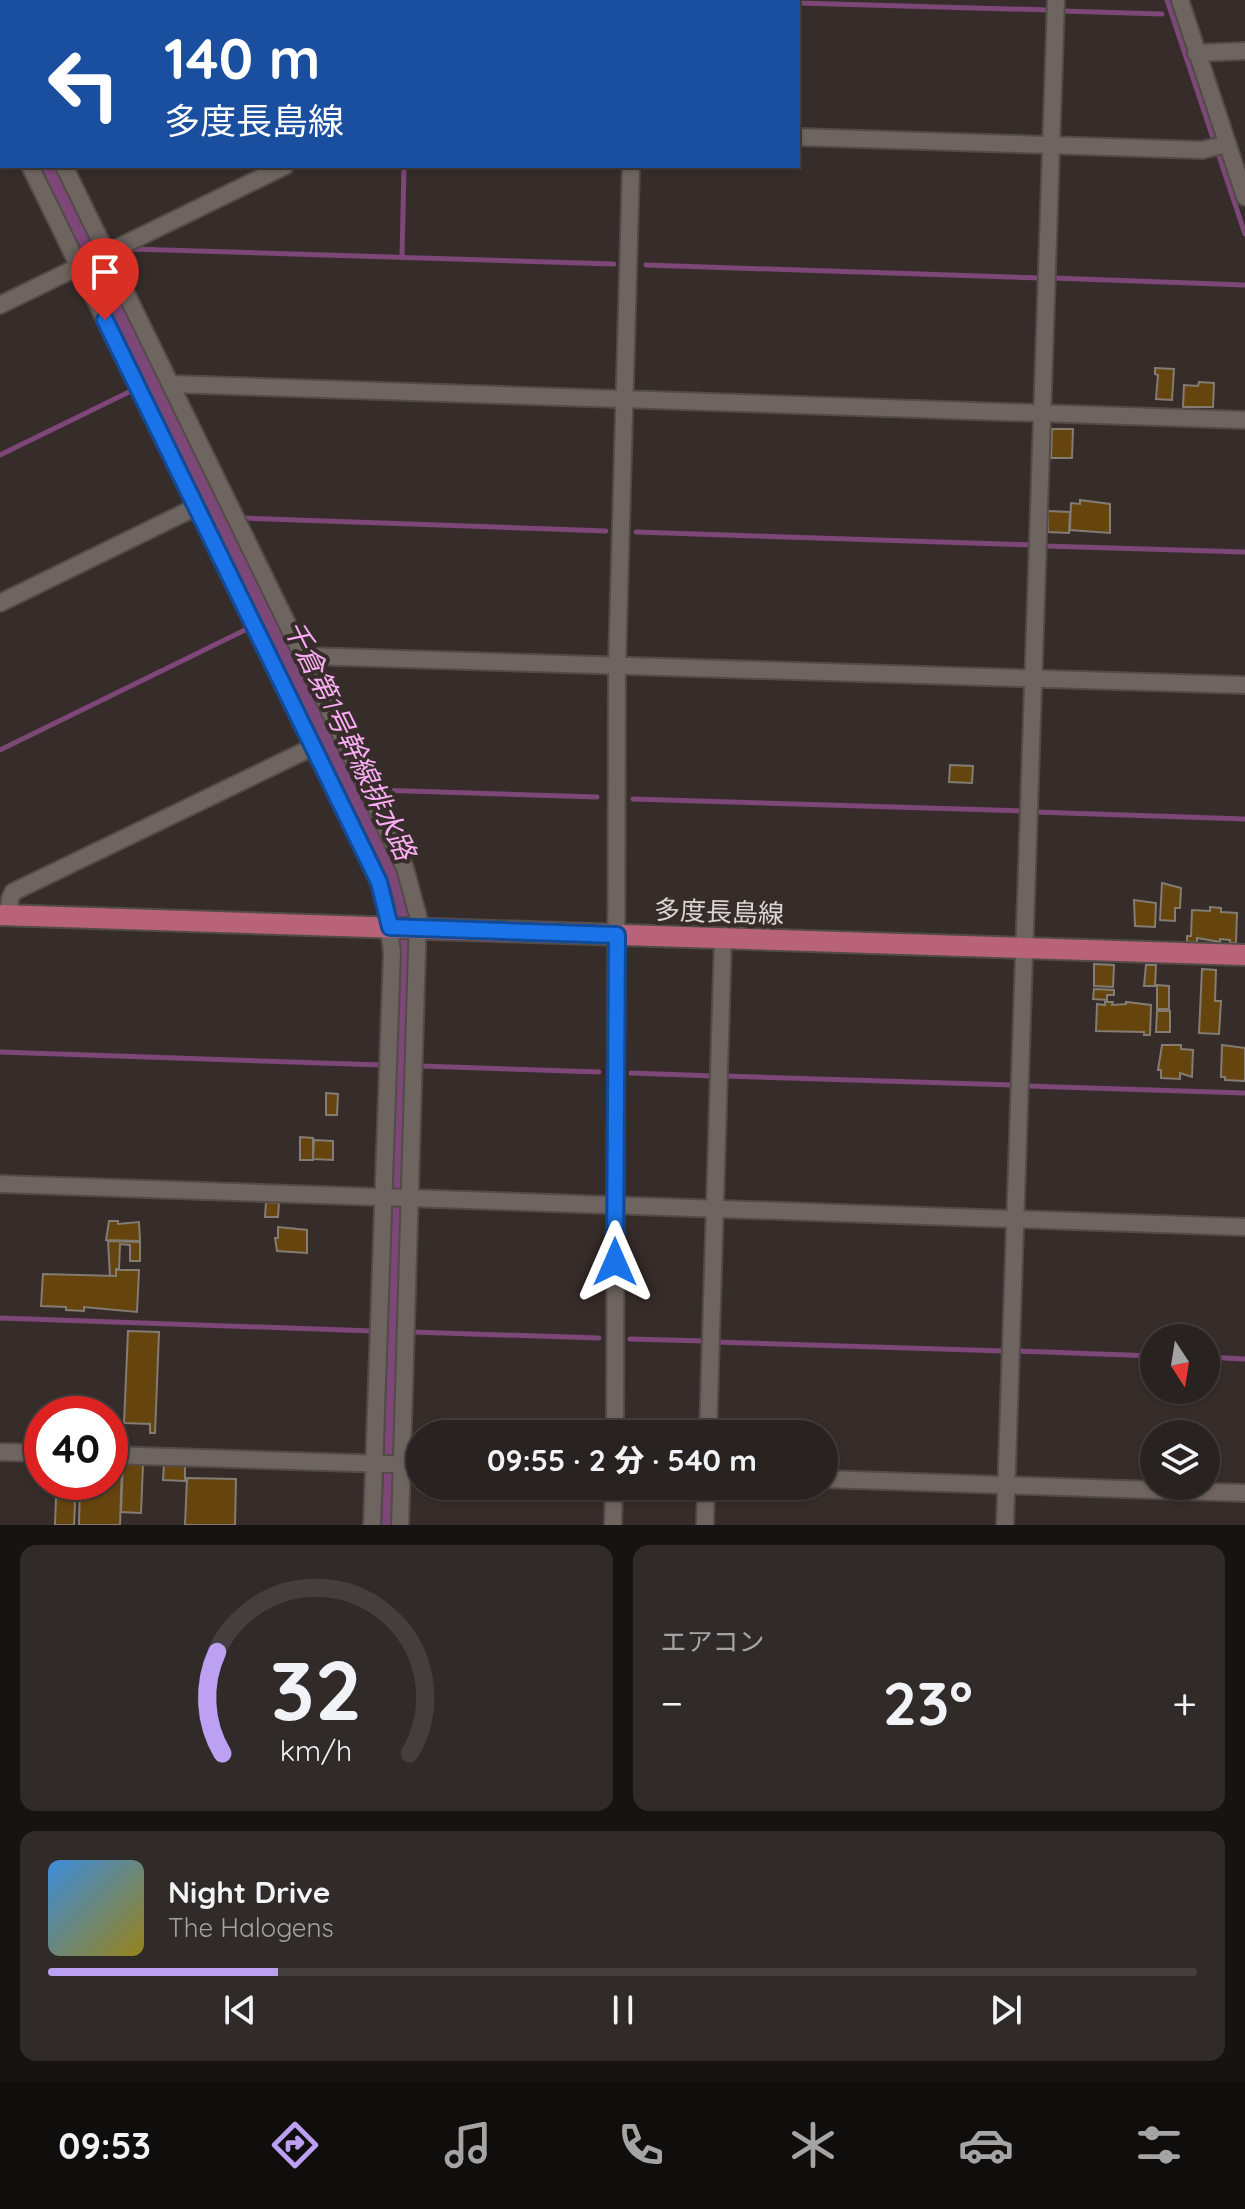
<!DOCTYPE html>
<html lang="ja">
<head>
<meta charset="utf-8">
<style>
  body { margin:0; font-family:Quicksand,"Noto Sans JP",sans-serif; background:#302a29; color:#f1f3f6; height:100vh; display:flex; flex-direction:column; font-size:30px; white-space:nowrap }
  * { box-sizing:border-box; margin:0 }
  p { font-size:26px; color:#a5a4a5 }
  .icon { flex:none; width:44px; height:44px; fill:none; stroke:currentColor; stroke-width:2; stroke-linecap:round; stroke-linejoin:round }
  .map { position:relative; height:1525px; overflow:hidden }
  .drawer { display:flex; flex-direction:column; gap:20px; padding:20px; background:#161312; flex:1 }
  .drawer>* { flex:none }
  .top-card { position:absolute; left:0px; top:0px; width:800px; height:168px; box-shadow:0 2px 6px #0004,0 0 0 2px #443f3e; background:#1a4fa0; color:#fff; overflow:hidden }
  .needle { width:52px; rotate:168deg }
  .tools { position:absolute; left:1140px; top:1324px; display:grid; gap:16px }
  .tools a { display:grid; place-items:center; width:80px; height:80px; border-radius:50%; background:#282220; box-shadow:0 2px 6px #0004,0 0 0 2px #443f3e; font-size:40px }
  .speed { position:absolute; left:24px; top:1396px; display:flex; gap:16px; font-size:40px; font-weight:700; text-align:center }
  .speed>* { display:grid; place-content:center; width:104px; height:104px; border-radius:50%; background:#282220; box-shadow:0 2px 6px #0004,0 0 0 2px #443f3e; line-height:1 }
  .speed .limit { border:12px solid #d22; background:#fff; color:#111 }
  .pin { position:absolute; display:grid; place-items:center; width:68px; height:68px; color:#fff; margin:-82px -34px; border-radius:50% 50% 50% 0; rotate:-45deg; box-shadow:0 0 8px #0007 }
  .pin .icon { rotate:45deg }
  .me { position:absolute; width:88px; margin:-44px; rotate:0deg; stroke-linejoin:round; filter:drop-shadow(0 0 6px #0008) }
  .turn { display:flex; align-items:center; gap:28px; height:168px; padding:0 32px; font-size:36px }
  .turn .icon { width:104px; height:104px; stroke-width:2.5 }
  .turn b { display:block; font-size:56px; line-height:68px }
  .big { font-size:60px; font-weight:800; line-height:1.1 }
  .drawer .tile { flex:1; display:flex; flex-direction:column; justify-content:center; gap:12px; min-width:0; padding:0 28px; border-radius:16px; background:#302a29 }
  .drawer .dial { align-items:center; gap:0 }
  .dial svg { height:208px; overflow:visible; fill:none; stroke:#443f3e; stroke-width:7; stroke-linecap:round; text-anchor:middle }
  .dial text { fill:#f1f3f6; stroke:none }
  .song { display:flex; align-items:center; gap:24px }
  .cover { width:96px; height:96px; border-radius:12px; background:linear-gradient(135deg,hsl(210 70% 55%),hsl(50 70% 35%)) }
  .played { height:8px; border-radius:4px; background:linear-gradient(90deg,#bca0f2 20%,#443f3e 20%) }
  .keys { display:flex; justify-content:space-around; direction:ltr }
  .heat { display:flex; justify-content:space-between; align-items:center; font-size:44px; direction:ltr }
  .drawer .tiles { flex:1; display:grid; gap:20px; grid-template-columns:1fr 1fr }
  .tile:last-child { grid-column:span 2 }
  .trip { position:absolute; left:406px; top:1420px; width:432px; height:80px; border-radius:40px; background:#282220; box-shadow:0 2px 6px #0004,0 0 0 2px #443f3e; font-weight:800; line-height:80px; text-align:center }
  .menu { display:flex; height:128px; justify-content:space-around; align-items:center; background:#100e0d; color:#a5a4a5 }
  .menu .icon { width:56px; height:56px }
  .menu .on { color:#bca0f2 }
  .menu b { font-size:36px; color:#f1f3f6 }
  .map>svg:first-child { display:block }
  .water { fill:#7d4778 }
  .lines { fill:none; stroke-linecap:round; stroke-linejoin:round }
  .stream { stroke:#7d4778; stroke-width:5 }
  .building { fill:#65440e; stroke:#827c73; stroke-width:2 }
  .minor-casing { stroke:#524b48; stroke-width:20 }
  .major-casing { stroke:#524b48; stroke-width:24 }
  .minor { stroke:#6e6460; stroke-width:16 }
  .major { stroke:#b86379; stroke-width:20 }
  .route-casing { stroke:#114b97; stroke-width:20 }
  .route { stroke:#1a73e8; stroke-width:14 }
  .labels { text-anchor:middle; stroke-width:8; stroke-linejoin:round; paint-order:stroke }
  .street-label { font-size:26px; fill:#dbd5d3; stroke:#362d2a }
  .water-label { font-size:28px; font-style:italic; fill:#fcacf4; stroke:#362d2a }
</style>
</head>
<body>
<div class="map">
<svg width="1245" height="1525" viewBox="0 0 1245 1525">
  <rect width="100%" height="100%" fill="#362d2a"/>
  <path class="water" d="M 40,166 L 57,166 L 395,862 L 412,929 L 394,1525 L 382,1525 L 401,951 C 398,919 394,890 380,861 Z"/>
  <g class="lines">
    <g class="stream">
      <path d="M 705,0 L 773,2"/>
      <path d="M 1167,0 L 1245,234"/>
      <path d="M 315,2 L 320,0"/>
      <path d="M 798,3 L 1049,10"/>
      <path d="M 1062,11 L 1162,14"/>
      <path d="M 0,157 L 2,156"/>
      <path d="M 128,251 L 132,249 L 614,264"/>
      <path d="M 402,257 L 404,166"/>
      <path d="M 646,265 L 1040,278"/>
      <path d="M 1053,278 L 1245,285"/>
      <path d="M 0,455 L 131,391"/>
      <path d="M 243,518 L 606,531"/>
      <path d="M 636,532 L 1032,545"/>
      <path d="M 1045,546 L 1245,552"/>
      <path d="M 0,750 L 247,629"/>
      <path d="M 377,790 L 597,797"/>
      <path d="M 633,799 L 1024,811"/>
      <path d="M 1035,812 L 1245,819"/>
      <path d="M 0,1052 L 382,1065"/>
      <path d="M 421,1066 L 599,1072"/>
      <path d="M 631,1073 L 714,1076"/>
      <path d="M 724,1076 L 1013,1085"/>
      <path d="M 1027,1086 L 1245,1093"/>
      <path d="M 0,1318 L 373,1331"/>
      <path d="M 412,1332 L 599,1338"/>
      <path d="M 630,1339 L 705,1341"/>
      <path d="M 714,1342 L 1004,1351"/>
      <path d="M 1018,1351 L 1154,1356"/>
      <path d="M 1206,1357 L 1245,1359"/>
    </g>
  </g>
  <g class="building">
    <path d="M 1155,368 L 1174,369 L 1172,400 L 1156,399 L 1158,375 L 1155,374 Z"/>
    <path d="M 1199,382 L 1214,383 L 1213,407 L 1183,407 L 1184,385 L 1198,386 Z"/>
    <path d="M 1052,429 L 1073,429 L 1072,458 L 1051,458 Z"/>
    <path d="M 1080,500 L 1110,504 L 1110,533 L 1070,530 L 1071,503 L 1080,504 Z"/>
    <path d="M 1048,511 L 1070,512 L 1069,533 L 1048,532 Z"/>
    <path d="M 950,765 L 973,766 L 972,783 L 949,782 Z"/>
    <path d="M 1162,883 L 1181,888 L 1180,908 L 1175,908 L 1175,921 L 1160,920 Z"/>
    <path d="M 1134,900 L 1156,903 L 1155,927 L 1135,926 Z"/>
    <path d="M 1210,907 L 1221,908 L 1221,912 L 1237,913 L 1236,943 L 1230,943 L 1230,940 L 1220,939 L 1220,942 L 1197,938 L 1197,942 L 1187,942 L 1187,936 L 1191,936 L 1192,910 L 1210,911 Z"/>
    <path d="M 1094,964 L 1114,965 L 1113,987 L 1094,986 Z"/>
    <path d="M 1146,965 L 1156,965 L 1155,986 L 1144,986 Z"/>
    <path d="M 1202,969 L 1216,970 L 1215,1001 L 1221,1001 L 1219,1034 L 1199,1033 Z"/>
    <path d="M 1157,985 L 1169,986 L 1169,1009 L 1157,1009 Z"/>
    <path d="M 1094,989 L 1114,990 L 1114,995 L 1107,995 L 1107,1000 L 1093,999 Z"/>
    <path d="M 1105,1002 L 1113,1002 L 1112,1005 L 1126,1004 L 1126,1002 L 1151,1005 L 1150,1035 L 1144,1035 L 1144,1032 L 1096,1031 L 1097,1004 L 1105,1005 Z"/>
    <path d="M 1157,1011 L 1170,1011 L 1170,1032 L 1156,1032 Z"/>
    <path d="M 1162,1045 L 1181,1045 L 1181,1049 L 1193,1050 L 1192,1077 L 1180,1073 L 1180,1079 L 1161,1078 L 1161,1070 L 1158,1070 Z"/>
    <path d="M 1222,1045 L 1245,1048 L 1245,1081 L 1225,1080 L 1225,1077 L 1221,1077 Z"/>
    <path d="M 326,1093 L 338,1094 L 337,1115 L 326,1115 Z"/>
    <path d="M 300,1137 L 313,1138 L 313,1160 L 300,1160 Z"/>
    <path d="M 314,1140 L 333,1141 L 333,1160 L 313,1159 Z"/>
    <path d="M 266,1202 L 279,1203 L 278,1217 L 265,1217 Z"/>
    <path d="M 109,1221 L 118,1221 L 118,1224 L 139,1222 L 140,1241 L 106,1240 Z"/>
    <path d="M 278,1227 L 307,1230 L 307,1253 L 277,1251 L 275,1238 L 278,1238 Z"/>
    <path d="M 108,1241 L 140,1242 L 140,1261 L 130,1261 L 130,1245 L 120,1244 L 119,1269 L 116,1269 L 116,1276 L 110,1276 Z"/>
    <path d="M 116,1270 L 139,1270 L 137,1312 L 84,1307 L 84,1311 L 66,1310 L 66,1307 L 41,1306 L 43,1274 L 116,1276 Z"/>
    <path d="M 128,1331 L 159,1332 L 155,1433 L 150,1433 L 150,1424 L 124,1423 Z"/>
    <path d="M 110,1463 L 122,1463 L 120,1525 L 79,1525 L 80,1482 L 110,1482 Z"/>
    <path d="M 123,1464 L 143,1464 L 141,1513 L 121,1512 Z"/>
    <path d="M 164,1464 L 185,1465 L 185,1481 L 163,1480 Z"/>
    <path d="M 187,1478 L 236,1479 L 235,1525 L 185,1525 Z"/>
    <path d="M 57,1482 L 76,1482 L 74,1525 L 55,1525 L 56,1498 L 60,1498 L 61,1486 L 57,1486 Z"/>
  </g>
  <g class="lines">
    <g class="minor-casing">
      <g id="minor">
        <path d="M 333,0 L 334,2"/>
        <path d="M 601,0 L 602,2"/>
        <path d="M 1180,0 L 1245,197"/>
        <path d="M 15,2 L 19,0"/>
        <path d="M 622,2 L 626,0"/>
        <path d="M 0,9 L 2,8"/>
        <path d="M 0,35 L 2,39"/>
        <path d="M 1196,53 L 1245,51"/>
        <path d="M 0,106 L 2,110"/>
        <path d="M 798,137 L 1202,150 L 1227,144"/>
        <path d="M 30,166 L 379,882 L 386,906 L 392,952 L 372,1525"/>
        <path d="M 64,166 L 300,650 L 307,656 L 311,672 L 405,868 L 418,916 L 400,1525"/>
        <path d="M 0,305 L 285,166"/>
        <path d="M 172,384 L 1245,420"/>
        <path d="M 0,603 L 196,507"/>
        <path d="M 307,656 L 1245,685"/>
        <path d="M 9,916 L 10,899 L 13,892 L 313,747"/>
        <path d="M 0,1184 L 1245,1227"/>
        <path d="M 615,1434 L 617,665 L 631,166"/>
        <path d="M 708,1434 L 723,938"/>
        <path d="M 0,1452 L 42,1453"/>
        <path d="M 110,1455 L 420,1465"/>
        <path d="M 824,1479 L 1245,1493"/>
        <path d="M 613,1525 L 614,1486"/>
        <path d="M 705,1525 L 706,1486"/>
        <path d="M 1005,1525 L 1056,0"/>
      </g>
    </g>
    <g class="major-casing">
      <path id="major" d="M 0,915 L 1245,955"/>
    </g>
    <use href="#minor" class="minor"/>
    <use href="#major" class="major"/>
  </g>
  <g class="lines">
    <g class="route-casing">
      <path id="route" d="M 105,320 L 379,882 L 390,927 L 617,935 L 615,1262"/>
    </g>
    <use href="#route" class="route"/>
  </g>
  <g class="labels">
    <g class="street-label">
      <text transform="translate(719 912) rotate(2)" y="9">多度長島線</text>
    </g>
    <g class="water-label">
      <text transform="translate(350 740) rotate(64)" y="10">千倉第1号幹線排水路</text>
    </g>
  </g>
</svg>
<div class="tools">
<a><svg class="needle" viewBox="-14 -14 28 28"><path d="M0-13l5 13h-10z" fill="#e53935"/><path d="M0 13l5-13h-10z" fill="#a5a4a5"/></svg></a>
<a><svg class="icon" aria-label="layers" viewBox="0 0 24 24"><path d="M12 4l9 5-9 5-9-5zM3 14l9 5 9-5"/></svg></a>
</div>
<div class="speed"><div class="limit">40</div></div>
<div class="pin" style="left:105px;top:320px;background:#d93025"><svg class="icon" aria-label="arrive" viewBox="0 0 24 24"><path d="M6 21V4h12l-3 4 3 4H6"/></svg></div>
<svg class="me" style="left:615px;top:1262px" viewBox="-20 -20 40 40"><path d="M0-17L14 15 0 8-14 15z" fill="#1a73e8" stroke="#fff" stroke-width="4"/></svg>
<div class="trip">09:55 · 2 分 · 540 m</div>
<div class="top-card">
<div class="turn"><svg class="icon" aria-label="left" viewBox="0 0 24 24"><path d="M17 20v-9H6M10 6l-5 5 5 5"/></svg><div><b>140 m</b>多度長島線</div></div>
</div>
</div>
<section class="drawer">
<div class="tiles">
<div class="tile dial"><svg viewBox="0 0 100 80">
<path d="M14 69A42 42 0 1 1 86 69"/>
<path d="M14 69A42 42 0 0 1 12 30" stroke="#bca0f2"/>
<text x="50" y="56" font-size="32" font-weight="700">32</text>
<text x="50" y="72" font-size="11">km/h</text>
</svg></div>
<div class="tile"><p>エアコン</p>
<div class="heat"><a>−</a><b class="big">23°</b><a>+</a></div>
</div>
<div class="tile">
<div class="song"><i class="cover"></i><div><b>Night Drive</b><p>The Halogens</p></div></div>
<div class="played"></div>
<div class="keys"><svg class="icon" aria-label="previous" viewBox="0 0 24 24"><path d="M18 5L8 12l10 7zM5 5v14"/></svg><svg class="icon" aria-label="pause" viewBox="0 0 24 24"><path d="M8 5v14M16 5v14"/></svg><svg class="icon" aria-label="next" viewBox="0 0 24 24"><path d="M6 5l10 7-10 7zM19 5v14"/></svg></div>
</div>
</div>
</section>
<nav class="menu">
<b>09:53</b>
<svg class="icon on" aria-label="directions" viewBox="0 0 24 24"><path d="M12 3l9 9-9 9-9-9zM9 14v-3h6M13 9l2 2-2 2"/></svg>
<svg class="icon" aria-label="music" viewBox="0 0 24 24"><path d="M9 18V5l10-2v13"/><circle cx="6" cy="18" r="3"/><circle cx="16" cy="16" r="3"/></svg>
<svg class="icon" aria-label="phone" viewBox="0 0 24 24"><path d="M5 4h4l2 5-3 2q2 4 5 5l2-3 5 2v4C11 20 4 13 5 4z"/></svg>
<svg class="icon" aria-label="climate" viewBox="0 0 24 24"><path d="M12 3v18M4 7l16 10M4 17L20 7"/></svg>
<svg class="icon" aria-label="car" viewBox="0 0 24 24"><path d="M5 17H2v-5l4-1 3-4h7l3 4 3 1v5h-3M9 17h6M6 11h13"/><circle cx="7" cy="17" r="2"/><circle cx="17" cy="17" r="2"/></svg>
<svg class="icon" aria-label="filters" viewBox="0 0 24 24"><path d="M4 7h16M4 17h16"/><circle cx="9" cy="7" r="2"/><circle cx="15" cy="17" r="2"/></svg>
</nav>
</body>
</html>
